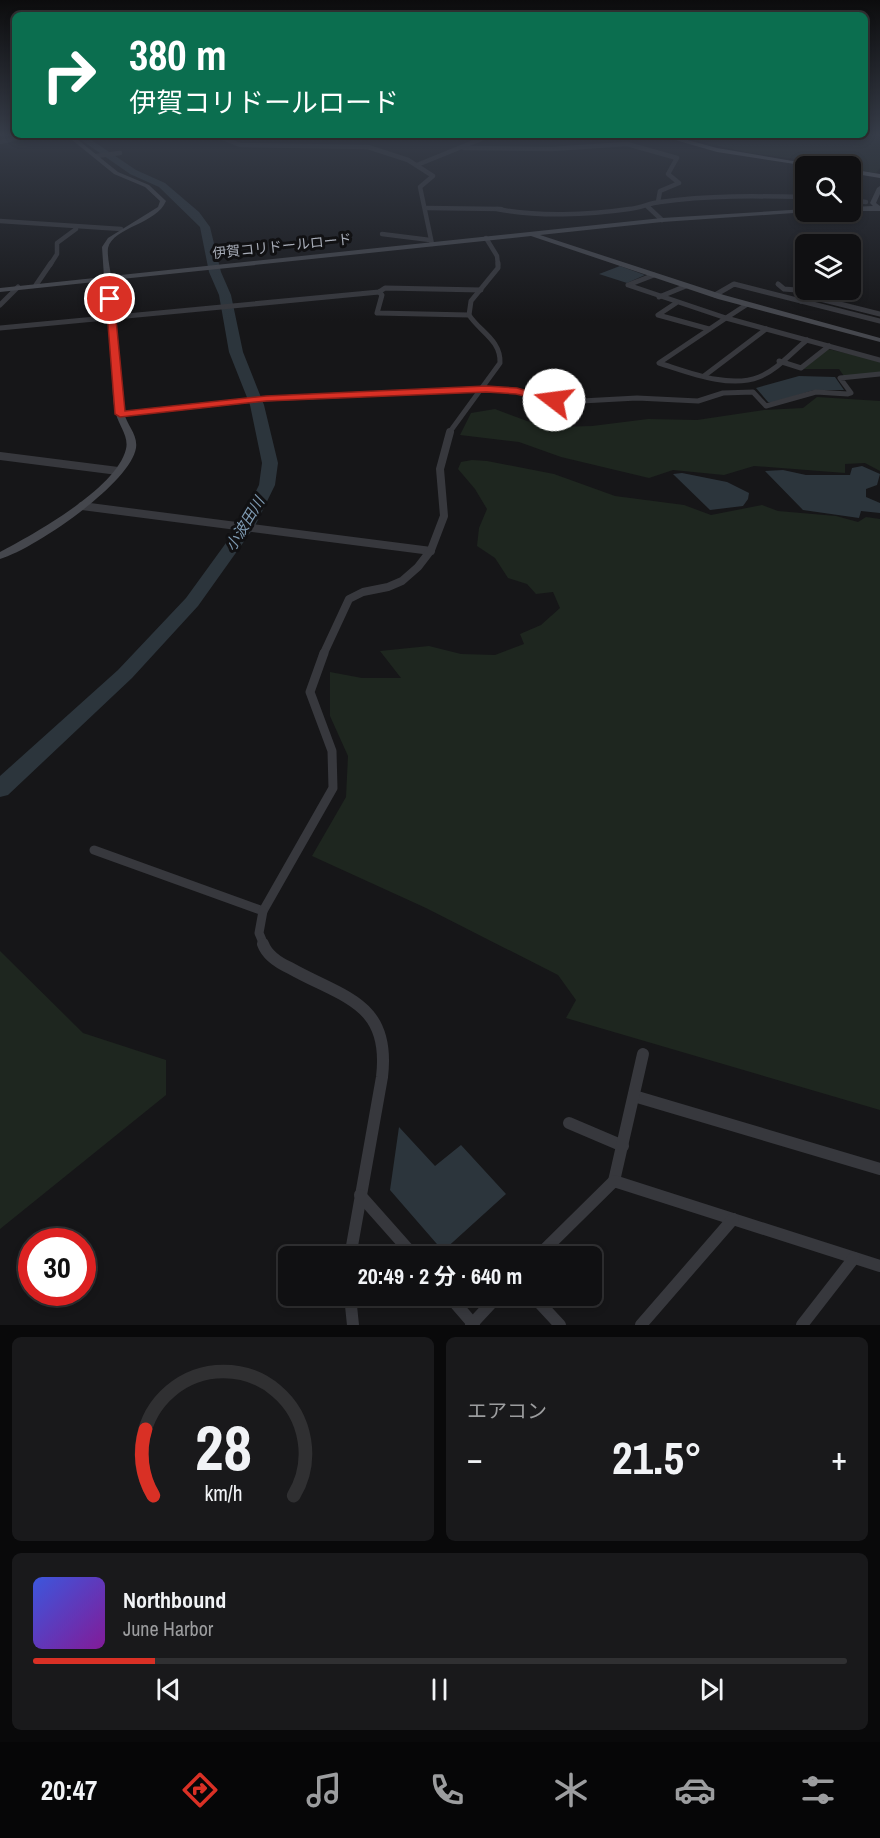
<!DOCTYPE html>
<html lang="ja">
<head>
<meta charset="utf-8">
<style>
  body { margin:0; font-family:"Archivo Narrow","Noto Sans JP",sans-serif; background:#19191b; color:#f1f3f6; height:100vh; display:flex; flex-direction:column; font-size:22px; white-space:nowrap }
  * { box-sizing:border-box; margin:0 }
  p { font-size:20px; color:#9c9d9f }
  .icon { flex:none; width:33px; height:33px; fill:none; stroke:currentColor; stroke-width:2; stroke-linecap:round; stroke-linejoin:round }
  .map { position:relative; height:1325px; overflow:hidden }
  .drawer { display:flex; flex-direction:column; gap:12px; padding:12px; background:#09090a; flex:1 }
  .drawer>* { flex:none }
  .top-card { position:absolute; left:12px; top:12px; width:856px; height:126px; border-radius:9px; box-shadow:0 3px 9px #0003,0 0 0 2px #303032; background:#0b6e4f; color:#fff; overflow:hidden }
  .fabs { position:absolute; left:795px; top:156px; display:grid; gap:12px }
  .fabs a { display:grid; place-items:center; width:66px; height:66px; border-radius:9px; background:#101012; box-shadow:0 3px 9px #0003,0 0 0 2px #303032; font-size:30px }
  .speed { position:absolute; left:18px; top:1228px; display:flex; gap:12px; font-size:30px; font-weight:700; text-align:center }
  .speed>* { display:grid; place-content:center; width:78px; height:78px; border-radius:50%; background:#101012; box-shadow:0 3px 9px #0003,0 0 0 2px #303032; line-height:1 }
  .speed .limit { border:9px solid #d22; background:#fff; color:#111 }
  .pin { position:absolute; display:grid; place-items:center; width:51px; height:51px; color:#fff; margin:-26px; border:3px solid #fff; border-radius:50%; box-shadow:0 2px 6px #0007 }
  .me { position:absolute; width:66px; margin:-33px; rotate:285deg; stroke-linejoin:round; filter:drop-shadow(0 0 4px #0008) }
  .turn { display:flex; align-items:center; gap:21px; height:126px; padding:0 18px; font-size:27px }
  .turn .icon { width:78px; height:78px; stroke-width:2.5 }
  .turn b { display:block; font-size:42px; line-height:51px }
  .big { font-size:45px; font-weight:700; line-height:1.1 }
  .drawer .widget { flex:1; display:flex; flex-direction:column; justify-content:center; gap:9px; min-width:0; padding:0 21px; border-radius:9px; background:#19191b }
  .drawer .dial { align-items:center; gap:0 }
  .dial svg { height:156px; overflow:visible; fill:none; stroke:#303032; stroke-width:7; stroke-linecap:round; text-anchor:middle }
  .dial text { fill:#f1f3f6; stroke:none }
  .song { display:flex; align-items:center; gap:18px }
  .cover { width:72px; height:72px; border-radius:9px; background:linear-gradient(135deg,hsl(230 70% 55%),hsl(290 70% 35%)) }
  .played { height:6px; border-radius:3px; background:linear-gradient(90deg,#d93025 15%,#303032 15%) }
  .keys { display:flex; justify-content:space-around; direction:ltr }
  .heat { display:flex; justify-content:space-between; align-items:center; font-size:33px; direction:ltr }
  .drawer .tiles { flex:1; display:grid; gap:12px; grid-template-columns:1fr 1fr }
  .widget:last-child { grid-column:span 2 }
  .trip { position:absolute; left:278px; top:1246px; width:324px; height:60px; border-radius:9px; background:#101012; box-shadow:0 3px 9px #0003,0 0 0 2px #303032; font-weight:700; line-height:60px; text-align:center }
  .menu { display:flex; height:96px; justify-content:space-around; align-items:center; background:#060607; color:#9c9d9f }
  .menu .icon { width:42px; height:42px }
  .menu .on { color:#d93025 }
  .menu b { font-size:27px; color:#f1f3f6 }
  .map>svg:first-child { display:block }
  .green { fill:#1e261f }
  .water { fill:#2c353c }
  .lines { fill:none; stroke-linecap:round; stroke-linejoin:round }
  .river { fill:#2c353c; fill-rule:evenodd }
  .street-far4 { stroke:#37383d; stroke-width:4.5 }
  .street-far3 { stroke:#37383d; stroke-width:5 }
  .street-far2 { stroke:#37383d; stroke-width:8 }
  .street-far1 { stroke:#37383d; stroke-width:9 }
  .street { stroke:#37383d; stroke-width:12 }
  .secondary { fill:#45474d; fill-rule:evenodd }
  .highway { fill:#63666e; fill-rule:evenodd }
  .route { fill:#d93025; stroke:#8d1f18; stroke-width:1.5 }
  .labels { text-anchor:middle; stroke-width:6; stroke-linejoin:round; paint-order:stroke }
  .far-street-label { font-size:14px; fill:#a8adb8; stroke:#111113 }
  .far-water-label { font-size:15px; font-style:italic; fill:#7f9bb3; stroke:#111113 }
</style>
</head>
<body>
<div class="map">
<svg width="880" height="1325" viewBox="0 0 880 1325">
  <rect width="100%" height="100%" fill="#161618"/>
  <g class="green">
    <path d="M 672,135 L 880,135 L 880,168 L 876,173 L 851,169 L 850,166 L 750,153 Z"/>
    <path d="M 828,349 L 880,361 L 880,373 L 844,376 L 839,369 L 803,369 Z"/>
    <path d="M 817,397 L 880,401 L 880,471 L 865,463 L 845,464 L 845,473 L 754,466 L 724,475 L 673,470 L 649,478 L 561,457 L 519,442 L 460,435 L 471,413 L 495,409 L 527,421 L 557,427 L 592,426 L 648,419 L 697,420 L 764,410 L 803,408 Z"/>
    <path d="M 472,460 L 487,461 L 554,474 L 615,496 L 684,505 L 711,515 L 762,505 L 778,511 L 836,516 L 858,522 L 866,517 L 880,519 L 880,1110 L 566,1018 L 576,1000 L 558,975 L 426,908 L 312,856 L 346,797 L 348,756 L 330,716 L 330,672 L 362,678 L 401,678 L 380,651 L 429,646 L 461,654 L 495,655 L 524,644 L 520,634 L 541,625 L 560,608 L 553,592 L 536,594 L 527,584 L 508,578 L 495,558 L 477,546 L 479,528 L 487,509 L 475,489 L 458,469 L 461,462 Z"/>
    <path d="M 0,951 L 83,1033 L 166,1060 L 166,1095 L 0,1229 Z"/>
  </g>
  <g class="water">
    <path d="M 620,266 L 645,275 L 627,283 L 599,274 Z"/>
    <path d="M 799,376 L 835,377 L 844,390 L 814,390 L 772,403 L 768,402 L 756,388 Z"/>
    <path d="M 862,466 L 880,474 L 877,485 L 866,489 L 866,497 L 880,503 L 880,513 L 861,511 L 859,518 L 803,510 L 765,471 L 783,470 L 806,475 L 850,475 L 852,468 Z"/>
    <path d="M 682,473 L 727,482 L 749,493 L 748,499 L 743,506 L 710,510 L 673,474 Z"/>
    <path d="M 399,1127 L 435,1166 L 461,1145 L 506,1194 L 443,1251 L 390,1190 Z"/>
  </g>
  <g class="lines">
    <path class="river" d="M 74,135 L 84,135 L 136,170 L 165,183 L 199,212 L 210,227 L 221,272 L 231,295 L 243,352 L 264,405 L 278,463 L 275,485 L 255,526 L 198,606 L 132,678 L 8,795 L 0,797 L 0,776 L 118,670 L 186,598 L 239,525 L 259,485 L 262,463 L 250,405 L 229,352 L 219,295 L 209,272 L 200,227 L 159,187 L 130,174 Z"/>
    <g class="street-far4">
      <path d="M 215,135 L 240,145 L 368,147 L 408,160 L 433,176 L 420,187 L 432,244"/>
      <path d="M 0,142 L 30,135"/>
      <path d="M 464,148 L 552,149 L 627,144 L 677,158 L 668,174 L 679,183 L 660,191 L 658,202"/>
      <path d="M 96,156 L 120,153"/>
      <path d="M 417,165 L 491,135"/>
      <path d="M 850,200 L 866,202"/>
      <path d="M 647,206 L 662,220"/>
      <path d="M 427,208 L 501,209"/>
      <path d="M 497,209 C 538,217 588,215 629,209 C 640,208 650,203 660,202 C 708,195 758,196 806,197"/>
      <path d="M 0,221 L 121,229"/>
      <path d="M 382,234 L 430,240"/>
      <path d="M 486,238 L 497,256 L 498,265"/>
      <path d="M 50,265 L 57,254 L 57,243 L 76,229"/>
    </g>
    <g class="street-far3">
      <path d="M 654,275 L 628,285 L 726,318 L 659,363 C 688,372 729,389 759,377 C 777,370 792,352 807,340"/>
      <path d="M 778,284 L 784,289 L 821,292"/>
      <path d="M 36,285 L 51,263"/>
      <path d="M 379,292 L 382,295 L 377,313 L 469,315"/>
      <path d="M 715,295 L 734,284 L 880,321"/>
      <path d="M 659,297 L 686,286"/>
      <path d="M 801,301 L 808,296 L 880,314"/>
      <path d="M 676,303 L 658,315 L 709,329"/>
      <path d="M 0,305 L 18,287"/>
      <path d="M 746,305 L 726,318 L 880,360"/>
      <path d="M 0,328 L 379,292 L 385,288 L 481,290"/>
      <path d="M 779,361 L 801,368 L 829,346"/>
      <path d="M 704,376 L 766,329"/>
      <path d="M 120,414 L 266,399 L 486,389 L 517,391 L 563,402 L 637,398 L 698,401 L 723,393 L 753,392 L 766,406 L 816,392 L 848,394 L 851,393 L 840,378 L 880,374"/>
      <path d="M 449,433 L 500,363 C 501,340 480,332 469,315 L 471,301 L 498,268 L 498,263"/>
    </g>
    <g class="street-far2">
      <path d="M 0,456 L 118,471"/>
      <path d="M 82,506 L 431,551"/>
      <path d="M 323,655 L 349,599 L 363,592 L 388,587 L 402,581 L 418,567 L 431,550 L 444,516 L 440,469 L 450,432"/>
    </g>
    <g class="street-far1">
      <path d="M 94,850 L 263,911 L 333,788 L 332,751 L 310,692 L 324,653"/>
      <path d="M 263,911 L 259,933 L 264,945"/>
    </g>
    <g class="street">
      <path d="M 263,944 C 267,955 279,963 290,968 C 343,998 391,1002 382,1077 L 350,1257"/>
      <path d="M 634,1096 L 880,1169"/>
      <path d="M 569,1123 L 623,1146"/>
      <path d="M 614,1181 L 643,1054"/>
      <path d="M 360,1195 L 415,1257"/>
      <path d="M 537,1257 L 614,1181 L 880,1266"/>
      <path d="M 350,1296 L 353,1325"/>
      <path d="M 449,1296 L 474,1325"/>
      <path d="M 533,1296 L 560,1325"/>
      <path d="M 471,1325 L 498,1296"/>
      <path d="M 641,1325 L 733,1219"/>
      <path d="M 802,1325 L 854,1258"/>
    </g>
    <g class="secondary">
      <path d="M 66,135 L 72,135 L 118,172 L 149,185 L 166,201 C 157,224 113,227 108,248 C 107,256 110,268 111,276 L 662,218 L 806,209 L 806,212 L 808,212 L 662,222 L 540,235 L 724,295 L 880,338 L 880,342 L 718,299 L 531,236 L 112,280 C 114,311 117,341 120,372 C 122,385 121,400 124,413 C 127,425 138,435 136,448 C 130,484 34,549 0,559 L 0,552 C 34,534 117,488 126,449 C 129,436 119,426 116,414 C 112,402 113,386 112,373 C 110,342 107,312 104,281 L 0,292 L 0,288 L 104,277 L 102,247 L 108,238 L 158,207 L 160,201 L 145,187 L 114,174 Z"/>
      <path d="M 880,186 L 880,194 L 876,203 L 880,206 L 880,211 L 850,211 L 850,207 L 873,206 L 870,203 L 877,188 Z"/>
    </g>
    <g class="highway">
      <path d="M 658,135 L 669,135 L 717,148 L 822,166 L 808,166 L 717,152 Z"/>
      <path d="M 850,169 L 880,174 L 880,178 L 850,173 Z"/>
    </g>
  </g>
  <linearGradient id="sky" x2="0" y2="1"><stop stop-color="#0c0c0d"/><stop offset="0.42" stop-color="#363c48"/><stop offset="1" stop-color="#363c48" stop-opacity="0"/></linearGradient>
  <rect width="880" height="321" fill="url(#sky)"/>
  <path class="route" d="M 110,297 L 114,299 L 125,411 L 266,396 L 486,386 L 517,388 L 559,400 L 554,403 L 516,394 L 486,392 L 266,401 L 120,417 L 115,414 L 106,299 Z"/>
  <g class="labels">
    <g class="far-street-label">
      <text transform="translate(282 246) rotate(-6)" y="5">伊賀コリドールロード</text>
    </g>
    <g class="far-water-label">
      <text transform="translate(245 524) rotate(-59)" y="5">小波田川</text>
    </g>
  </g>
</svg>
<div class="fabs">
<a><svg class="icon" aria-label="search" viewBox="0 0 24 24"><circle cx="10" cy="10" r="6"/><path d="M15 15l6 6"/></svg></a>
<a><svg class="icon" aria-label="layers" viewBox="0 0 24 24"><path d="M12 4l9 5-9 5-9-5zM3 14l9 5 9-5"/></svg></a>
</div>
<div class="speed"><div class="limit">30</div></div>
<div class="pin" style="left:110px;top:299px;background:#d93025"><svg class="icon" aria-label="arrive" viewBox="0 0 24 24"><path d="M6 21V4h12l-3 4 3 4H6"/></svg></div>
<svg class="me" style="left:554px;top:400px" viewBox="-20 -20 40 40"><circle r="19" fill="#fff"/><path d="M0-13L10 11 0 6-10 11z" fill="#d93025"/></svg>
<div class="trip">20:49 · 2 分 · 640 m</div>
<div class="top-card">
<div class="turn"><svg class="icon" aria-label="right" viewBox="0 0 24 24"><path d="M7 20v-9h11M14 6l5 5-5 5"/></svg><div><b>380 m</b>伊賀コリドールロード</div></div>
</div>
</div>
<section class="drawer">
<div class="tiles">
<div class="widget dial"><svg viewBox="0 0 100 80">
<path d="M14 69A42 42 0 1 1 86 69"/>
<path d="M14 69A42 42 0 0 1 10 35" stroke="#d93025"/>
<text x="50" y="56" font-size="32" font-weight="700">28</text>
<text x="50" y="72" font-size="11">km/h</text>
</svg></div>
<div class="widget"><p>エアコン</p>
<div class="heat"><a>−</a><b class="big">21.5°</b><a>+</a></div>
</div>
<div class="widget">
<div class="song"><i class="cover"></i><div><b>Northbound</b><p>June Harbor</p></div></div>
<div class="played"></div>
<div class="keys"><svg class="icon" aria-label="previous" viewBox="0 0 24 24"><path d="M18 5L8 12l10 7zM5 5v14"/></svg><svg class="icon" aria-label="pause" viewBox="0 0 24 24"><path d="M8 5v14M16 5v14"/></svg><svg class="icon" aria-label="next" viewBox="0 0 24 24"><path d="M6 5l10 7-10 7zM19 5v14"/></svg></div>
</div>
</div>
</section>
<nav class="menu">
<b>20:47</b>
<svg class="icon on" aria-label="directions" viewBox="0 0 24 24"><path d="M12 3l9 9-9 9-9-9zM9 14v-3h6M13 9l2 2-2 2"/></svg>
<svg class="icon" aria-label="music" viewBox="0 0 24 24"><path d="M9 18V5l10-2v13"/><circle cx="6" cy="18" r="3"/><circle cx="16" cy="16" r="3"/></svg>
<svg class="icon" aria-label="phone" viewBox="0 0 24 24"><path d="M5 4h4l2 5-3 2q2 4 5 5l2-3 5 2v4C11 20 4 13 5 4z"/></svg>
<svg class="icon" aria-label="climate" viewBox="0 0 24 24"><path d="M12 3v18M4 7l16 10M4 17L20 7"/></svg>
<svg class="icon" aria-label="car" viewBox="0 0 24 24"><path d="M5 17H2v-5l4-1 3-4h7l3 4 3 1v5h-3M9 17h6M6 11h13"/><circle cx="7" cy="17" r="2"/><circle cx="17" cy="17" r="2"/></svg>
<svg class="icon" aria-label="filters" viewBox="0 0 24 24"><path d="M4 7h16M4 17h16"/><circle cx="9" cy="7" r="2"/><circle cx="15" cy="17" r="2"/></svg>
</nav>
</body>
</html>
